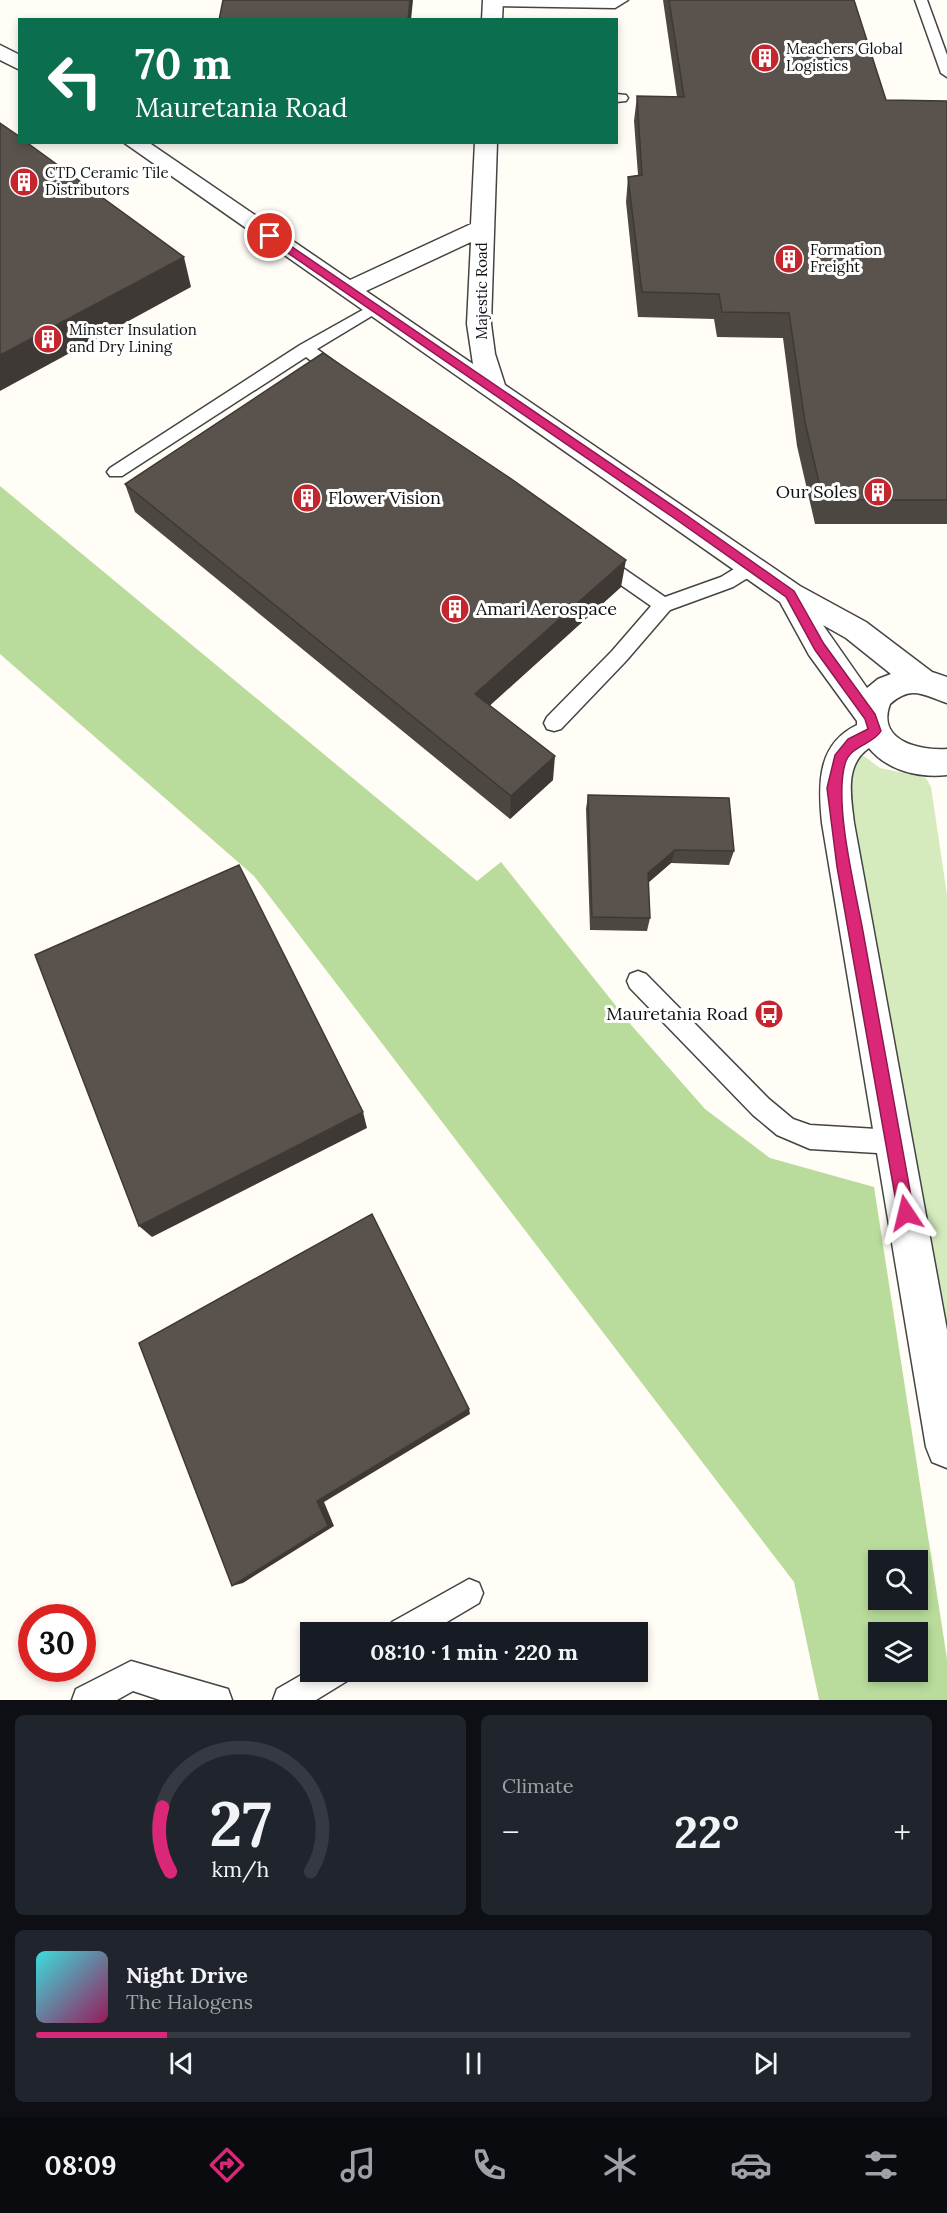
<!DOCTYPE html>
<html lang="en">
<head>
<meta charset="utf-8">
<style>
  body { margin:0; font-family:Lora,serif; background:#20242c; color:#f1f3f6; height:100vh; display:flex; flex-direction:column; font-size:22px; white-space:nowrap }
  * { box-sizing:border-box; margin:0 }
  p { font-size:20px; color:#9ea1a6 }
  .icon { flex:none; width:33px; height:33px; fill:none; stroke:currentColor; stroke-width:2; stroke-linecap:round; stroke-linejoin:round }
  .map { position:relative; height:1700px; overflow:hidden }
  .panel { display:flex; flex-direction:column; gap:15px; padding:15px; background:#0d0f14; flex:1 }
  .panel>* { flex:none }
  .hud { position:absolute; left:18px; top:18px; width:600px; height:126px; border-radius:0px; box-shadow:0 3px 9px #0003; background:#0b6e4f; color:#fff; overflow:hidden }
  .buttons { position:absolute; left:868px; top:1550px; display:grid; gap:12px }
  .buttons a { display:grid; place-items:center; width:60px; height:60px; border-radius:0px; background:#171b24; box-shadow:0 3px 9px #0003; font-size:30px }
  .speed { position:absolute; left:18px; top:1604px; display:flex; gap:12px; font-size:30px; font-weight:700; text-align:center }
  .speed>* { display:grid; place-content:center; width:78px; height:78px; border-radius:50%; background:#171b24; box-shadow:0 3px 9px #0003; line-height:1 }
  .speed .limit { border:9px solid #d22; background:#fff; color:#111 }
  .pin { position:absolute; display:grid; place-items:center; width:51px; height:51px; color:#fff; margin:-26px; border:3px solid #fff; border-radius:50%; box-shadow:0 2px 6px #0007 }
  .me { position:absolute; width:66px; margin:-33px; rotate:350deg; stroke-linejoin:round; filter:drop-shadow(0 0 4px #0008) }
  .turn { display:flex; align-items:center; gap:21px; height:126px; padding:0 18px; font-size:27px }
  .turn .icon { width:78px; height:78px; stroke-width:2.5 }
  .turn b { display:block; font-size:42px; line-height:51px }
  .big { font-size:45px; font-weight:800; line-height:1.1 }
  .panel .widget { flex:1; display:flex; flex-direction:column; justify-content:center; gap:9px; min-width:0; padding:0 21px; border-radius:9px; background:#20242c }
  .panel .dial { align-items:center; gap:0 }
  .dial svg { height:156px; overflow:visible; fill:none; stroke:#363941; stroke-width:7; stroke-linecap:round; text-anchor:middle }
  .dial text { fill:#f1f3f6; stroke:none }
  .song { display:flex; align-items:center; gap:18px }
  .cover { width:72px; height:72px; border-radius:9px; background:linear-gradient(135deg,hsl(180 70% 55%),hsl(330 70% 35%)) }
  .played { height:6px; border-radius:3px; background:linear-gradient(90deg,#db2777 15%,#363941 15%) }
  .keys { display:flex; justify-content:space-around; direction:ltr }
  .heat { display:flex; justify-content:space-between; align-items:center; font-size:33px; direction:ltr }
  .panel .tiles { flex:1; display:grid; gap:15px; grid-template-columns:1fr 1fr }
  .widget:last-child { grid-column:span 2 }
  .trip { position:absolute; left:300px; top:1622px; width:348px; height:60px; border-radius:0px; background:#171b24; box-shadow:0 3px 9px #0003; font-weight:800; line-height:60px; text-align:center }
  .menu { display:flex; height:96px; justify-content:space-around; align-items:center; background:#090b0e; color:#9ea1a6 }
  .menu .icon { width:42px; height:42px }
  .menu .active { color:#db2777 }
  .menu b { font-size:27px; color:#f1f3f6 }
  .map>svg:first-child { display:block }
  .green { fill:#d5ebbd }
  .forest { fill:#b9dc9c; fill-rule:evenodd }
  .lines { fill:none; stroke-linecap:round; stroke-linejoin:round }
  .service-casing { stroke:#444; stroke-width:3 }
  .minor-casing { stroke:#444; stroke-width:3 }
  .service { fill:#fff; fill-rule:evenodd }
  .minor { fill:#fff; fill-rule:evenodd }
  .wall { fill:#4d4742 }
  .shaded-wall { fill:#3f3936 }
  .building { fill:#5a524d; stroke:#3f3936; stroke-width:1.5 }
  .route { fill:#db2777; stroke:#8e194d; stroke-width:1.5 }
  .labels { text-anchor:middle; stroke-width:6; stroke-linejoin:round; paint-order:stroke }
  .far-poi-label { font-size:15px; fill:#111; stroke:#fff; text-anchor:start }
  .far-street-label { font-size:15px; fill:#111; stroke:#fff }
  .poi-label { font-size:18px; fill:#111; stroke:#fff; text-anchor:end }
</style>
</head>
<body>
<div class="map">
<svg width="947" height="1700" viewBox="0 0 947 1700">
  <rect width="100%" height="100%" fill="#fffdf5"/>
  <path class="green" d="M 864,756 L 880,768 L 926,778 L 931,787 L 947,895 L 947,1346 L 849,812 L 851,771 L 857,757 Z"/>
  <path class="forest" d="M 0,486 L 477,881 L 501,862 L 632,1026 L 705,1109 L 770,1158 L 874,1187 L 947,1659 L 947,1700 L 819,1700 L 794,1582 L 254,876 L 0,654 ZM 879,1560 L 918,1560 L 918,1599 L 879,1599 ZM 879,1632 L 918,1632 L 918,1671 L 879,1671 Z"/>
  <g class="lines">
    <g class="service-casing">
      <g id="service">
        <path d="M 488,0 L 628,0 L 615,8 L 493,6 L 489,5 Z"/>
        <path d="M 915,0 L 927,0 L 947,55 L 947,77 L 941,73 Z"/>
        <path d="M 616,94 L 626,95 L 628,98 L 626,101 L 616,102 Z"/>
        <path d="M 375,303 L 383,308 L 380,311 L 317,349 L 346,370 L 348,374 L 346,378 L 334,378 L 306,357 L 122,476 L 110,476 L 107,472 L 110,468 L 300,345 Z"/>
        <path d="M 601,555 L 607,557 L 665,597 L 721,577 L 747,561 L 753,559 L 759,561 L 762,566 L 759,571 L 733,587 L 670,610 L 626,661 L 561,729 L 554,731 L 547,729 L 544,723 L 547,717 L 612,651 L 651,606 L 595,567 L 592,562 L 595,557 Z"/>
        <path d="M 638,971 L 646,974 L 769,1099 L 793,1119 L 810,1125 L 894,1130 L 902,1134 L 906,1142 L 902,1150 L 894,1154 L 810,1149 L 777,1135 L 753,1115 L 630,988 L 627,981 L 630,974 Z"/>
        <path d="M 469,1579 L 479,1583 L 483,1593 L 479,1603 L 430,1632 L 387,1632 L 392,1622 Z"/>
        <path d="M 131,1661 L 228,1689 L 232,1700 L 160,1700 L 133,1691 L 117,1700 L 72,1700 L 76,1689 Z"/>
        <path d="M 310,1670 L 352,1671 L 347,1681 L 316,1700 L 273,1700 L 277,1689 Z"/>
      </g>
    </g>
    <g class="minor-casing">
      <g id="minor">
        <path d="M 483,0 L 503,0 L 502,20 L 482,20 Z"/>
        <path d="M 0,45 L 20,55 L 20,70 L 0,60 Z"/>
        <path d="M 123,142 L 148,142 L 350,280 L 471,224 L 475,142 L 497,142 L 491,324 L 495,354 L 505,385 L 800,586 L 866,622 L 932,672 L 947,677 L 947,703 C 923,695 912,685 890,704 C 876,741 920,751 947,749 L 947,775 C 919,778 888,771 869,748 C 844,765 851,797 854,823 L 947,1330 L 947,1468 L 932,1462 L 926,1447 L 822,823 C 818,784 817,744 857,725 L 857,721 L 809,655 L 780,602 ZM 471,242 L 467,324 L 473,364 L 366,291 ZM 823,625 L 846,638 L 891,674 L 878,679 L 867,688 Z"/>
      </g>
    </g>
    <use href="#service" class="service"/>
    <use href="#minor" class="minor"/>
  </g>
  <g class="wall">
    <path d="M 663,0 L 854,0 L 886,100 L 947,101 L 947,524 L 815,524 L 797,446 L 783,338 L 717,337 L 714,319 L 638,317 L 626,202 L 628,177 L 638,175 L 634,121 L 637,96 L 677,97 Z"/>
    <path d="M 125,484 L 621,587 L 490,705 L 553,780 L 510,819 L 135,512 Z"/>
    <path d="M 588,795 L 734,851 L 729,865 L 671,863 L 648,883 L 650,918 L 647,931 L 590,930 L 586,809 Z"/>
  </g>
  <g class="shaded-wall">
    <path d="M 410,0 L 413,0 L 411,20 L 408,20 Z"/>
    <path d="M 184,257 L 191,287 L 0,391 L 0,355 Z"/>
    <path d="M 626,560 L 621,587 L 475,719 L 475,694 Z"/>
    <path d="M 555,756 L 553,780 L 510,819 L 511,796 Z"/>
    <path d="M 675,850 L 671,863 L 644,886 L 648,873 Z"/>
    <path d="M 363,1112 L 367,1128 L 152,1237 L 139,1226 Z"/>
    <path d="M 469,1409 L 470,1414 L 324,1502 L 334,1526 L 243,1583 L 232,1586 L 317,1501 Z"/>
  </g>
  <g class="building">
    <path d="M 223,0 L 410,0 L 408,20 L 219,20 Z"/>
    <path d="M 669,0 L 854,0 L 886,100 L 947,101 L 947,500 L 823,500 L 805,422 L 789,313 L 722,312 L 719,294 L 642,292 L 628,177 L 642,175 L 637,96 L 684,97 Z"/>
    <path d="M 0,123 L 20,137 L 20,142 L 26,142 L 184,257 L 0,355 Z"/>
    <path d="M 323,353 L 507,476 L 626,560 L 475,694 L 555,756 L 511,796 L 125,484 Z"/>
    <path d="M 588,795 L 729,798 L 734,851 L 675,850 L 648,873 L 650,918 L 592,917 Z"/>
    <path d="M 239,865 L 363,1112 L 139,1226 L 35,955 Z"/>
    <path d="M 372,1214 L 469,1409 L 317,1501 L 328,1526 L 232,1586 L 139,1343 Z"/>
  </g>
  <path class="route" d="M 266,234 L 273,234 L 682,512 L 794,591 L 824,644 L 875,714 L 881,731 C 873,745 850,745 845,764 C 834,802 854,885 862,926 C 879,1021 897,1117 914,1213 L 912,1218 L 906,1221 L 901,1218 L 898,1213 L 837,867 L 827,788 L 835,755 L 848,739 L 868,729 L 865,719 L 815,650 L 786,597 L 674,518 L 266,238 Z"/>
  <defs>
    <g id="building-disc" transform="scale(1.5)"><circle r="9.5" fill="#c4262e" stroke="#fff"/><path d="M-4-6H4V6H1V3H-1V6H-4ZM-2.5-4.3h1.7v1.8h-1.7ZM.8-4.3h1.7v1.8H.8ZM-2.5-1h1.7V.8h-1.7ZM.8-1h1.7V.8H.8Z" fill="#fff"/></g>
    <g id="bus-disc" transform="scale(1.5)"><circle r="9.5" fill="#c4262e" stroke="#fff"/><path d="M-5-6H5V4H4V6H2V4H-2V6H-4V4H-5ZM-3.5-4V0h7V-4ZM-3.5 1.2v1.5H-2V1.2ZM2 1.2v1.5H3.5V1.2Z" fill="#fff"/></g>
  </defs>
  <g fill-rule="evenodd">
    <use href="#building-disc" x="765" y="58"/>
    <use href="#building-disc" x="24" y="182"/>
    <use href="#building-disc" x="789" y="259"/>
    <use href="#building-disc" x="48" y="339"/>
    <use href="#building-disc" x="878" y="492"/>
    <use href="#building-disc" x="307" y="498"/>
    <use href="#building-disc" x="455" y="609"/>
    <use href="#bus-disc" x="769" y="1014"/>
  </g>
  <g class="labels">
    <g class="far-poi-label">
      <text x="786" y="54">Meachers Global<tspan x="786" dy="17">Logistics</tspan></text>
      <text x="45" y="178">CTD Ceramic Tile<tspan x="45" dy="17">Distributors</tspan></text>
      <text x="810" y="255">Formation<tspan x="810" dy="17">Freight</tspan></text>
      <text x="69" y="335">Minster Insulation<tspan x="69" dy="17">and Dry Lining</tspan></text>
    </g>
    <g class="far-street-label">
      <text transform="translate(482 291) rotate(-90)" y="5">Majestic Road</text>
    </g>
    <g class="poi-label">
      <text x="857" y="498">Our Soles</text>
      <text x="328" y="504" text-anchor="start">Flower Vision</text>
      <text x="476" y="615" text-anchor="start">Amari Aerospace</text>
      <text x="748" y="1020">Mauretania Road</text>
    </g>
  </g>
</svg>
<div class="buttons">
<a><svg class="icon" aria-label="search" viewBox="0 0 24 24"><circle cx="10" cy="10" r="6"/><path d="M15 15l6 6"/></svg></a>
<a><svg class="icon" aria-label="layers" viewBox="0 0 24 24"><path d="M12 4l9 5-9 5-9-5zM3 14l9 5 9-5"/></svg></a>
</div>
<div class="speed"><div class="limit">30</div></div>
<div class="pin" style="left:270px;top:236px;background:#d93025"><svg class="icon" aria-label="arrive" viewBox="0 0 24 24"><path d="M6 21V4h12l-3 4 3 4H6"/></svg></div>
<svg class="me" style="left:906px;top:1213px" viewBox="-20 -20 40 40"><path d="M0-17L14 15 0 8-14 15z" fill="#db2777" stroke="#fff" stroke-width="4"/></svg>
<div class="trip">08:10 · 1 min · 220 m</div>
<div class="hud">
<div class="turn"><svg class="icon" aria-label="left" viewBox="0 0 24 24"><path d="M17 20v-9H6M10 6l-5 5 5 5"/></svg><div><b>70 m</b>Mauretania Road</div></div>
</div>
</div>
<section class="panel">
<div class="tiles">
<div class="widget dial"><svg viewBox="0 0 100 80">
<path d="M14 69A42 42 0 1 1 86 69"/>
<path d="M14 69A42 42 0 0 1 10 36" stroke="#db2777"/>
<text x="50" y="56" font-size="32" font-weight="700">27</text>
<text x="50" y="72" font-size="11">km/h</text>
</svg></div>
<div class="widget"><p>Climate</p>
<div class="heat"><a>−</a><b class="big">22°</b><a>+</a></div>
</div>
<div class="widget">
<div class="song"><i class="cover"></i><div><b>Night Drive</b><p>The Halogens</p></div></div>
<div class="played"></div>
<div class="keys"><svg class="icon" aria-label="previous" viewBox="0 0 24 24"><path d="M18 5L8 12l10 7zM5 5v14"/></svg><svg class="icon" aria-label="pause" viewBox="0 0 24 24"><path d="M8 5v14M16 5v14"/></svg><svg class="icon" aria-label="next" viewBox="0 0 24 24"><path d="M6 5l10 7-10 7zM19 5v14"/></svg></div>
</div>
</div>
</section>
<nav class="menu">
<b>08:09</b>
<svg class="icon active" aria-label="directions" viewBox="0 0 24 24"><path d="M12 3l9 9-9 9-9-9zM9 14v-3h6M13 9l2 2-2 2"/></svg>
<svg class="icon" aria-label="music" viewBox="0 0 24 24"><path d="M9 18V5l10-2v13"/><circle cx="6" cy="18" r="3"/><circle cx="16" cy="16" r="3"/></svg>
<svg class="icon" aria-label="phone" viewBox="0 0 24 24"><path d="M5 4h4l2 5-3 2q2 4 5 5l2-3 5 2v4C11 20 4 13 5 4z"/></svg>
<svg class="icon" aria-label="climate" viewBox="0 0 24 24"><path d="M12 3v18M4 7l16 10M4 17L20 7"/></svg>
<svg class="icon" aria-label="car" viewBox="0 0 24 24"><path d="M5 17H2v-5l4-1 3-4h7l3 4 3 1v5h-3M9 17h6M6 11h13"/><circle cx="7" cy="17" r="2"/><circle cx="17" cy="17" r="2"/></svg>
<svg class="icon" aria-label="filters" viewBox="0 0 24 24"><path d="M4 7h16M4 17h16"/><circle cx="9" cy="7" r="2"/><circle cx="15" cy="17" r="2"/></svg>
</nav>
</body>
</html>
